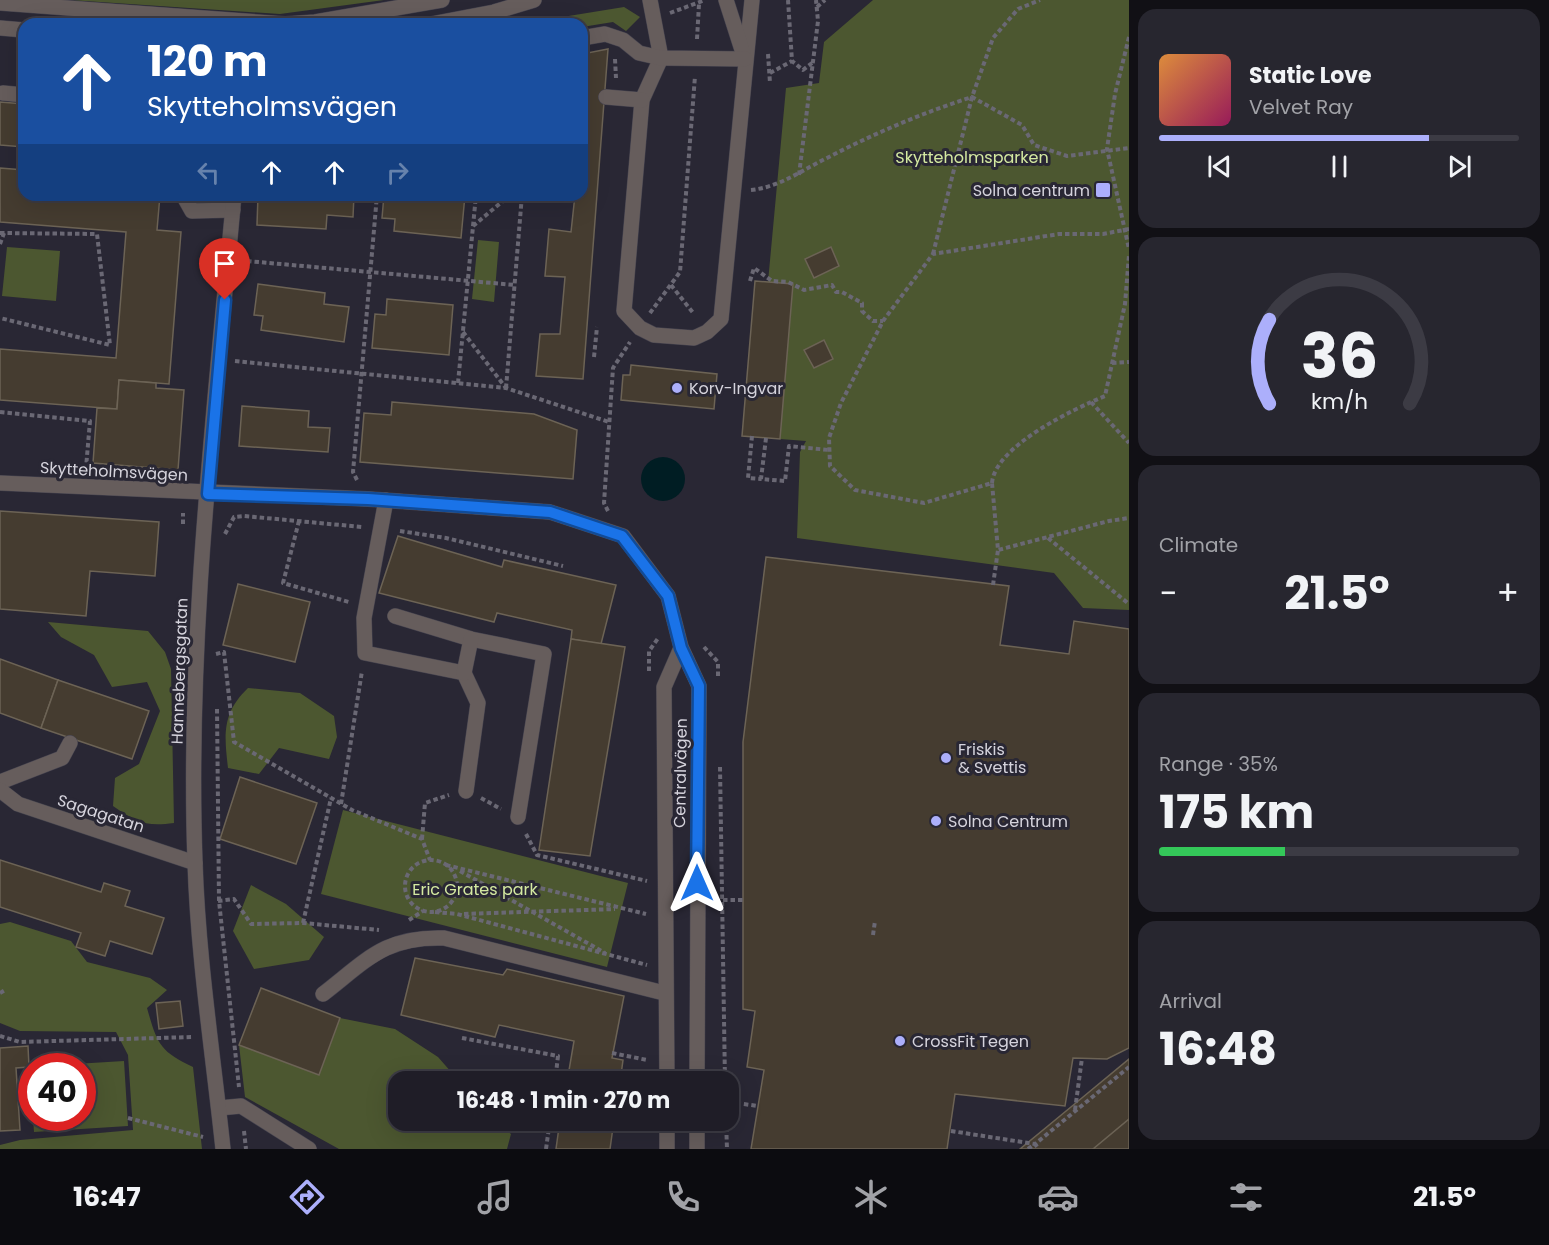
<!DOCTYPE html>
<html lang="en">
<head>
<meta charset="utf-8">
<style>
  body { margin:0; font-family:Poppins,sans-serif; background:#27262f; color:#f1f3f6; height:100vh; display:flex; flex-direction:column; font-size:22px; white-space:nowrap }
  * { box-sizing:border-box; margin:0 }
  p { font-size:20px; color:#a1a2a7 }
  .icon { flex:none; width:33px; height:33px; fill:none; stroke:currentColor; stroke-width:2; stroke-linecap:round; stroke-linejoin:round }
  .map { position:relative; flex:1; overflow:hidden }
  .drawer { display:flex; flex-direction:column; gap:9px; padding:9px; background:#111015; width:420px }
  .drawer>* { flex:none }
  .top-card { position:absolute; left:18px; top:18px; width:570px; height:183px; border-radius:18px; box-shadow:0 6px 24px #0002,0 0 0 2px #3c3b44; background:#1a4fa0; color:#fff; overflow:hidden }
  .speed { position:absolute; left:18px; top:1053px; display:flex; gap:12px; font-size:30px; font-weight:700; text-align:center }
  .speed>* { display:grid; place-content:center; width:78px; height:78px; border-radius:50%; background:#1f1d27; box-shadow:0 6px 24px #0002,0 0 0 2px #3c3b44; line-height:1 }
  .speed .limit { border:9px solid #d22; background:#fff; color:#111 }
  .pin { position:absolute; display:grid; place-items:center; width:51px; height:51px; color:#fff; margin:-62px -26px; border-radius:50% 50% 50% 0; rotate:-45deg; box-shadow:0 0 6px #0007 }
  .pin .icon { rotate:45deg }
  .me { position:absolute; width:66px; margin:-33px; rotate:0deg; stroke-linejoin:round; filter:drop-shadow(0 0 4px #0008) }
  .turn { display:flex; align-items:center; gap:21px; height:126px; padding:0 30px; font-size:27px }
  .turn .icon { width:78px; height:78px; stroke-width:2.5 }
  .turn b { display:block; font-size:42px; line-height:51px }
  .lanes { display:flex; align-items:center; height:57px; padding:0 30px; background:#0003; justify-content:center; gap:30px; direction:ltr }
  .lanes .off { opacity:.35 }
  .big { font-size:45px; font-weight:700; line-height:1.1 }
  .drawer .tile { flex:1; display:flex; flex-direction:column; justify-content:center; gap:9px; min-width:0; padding:0 21px; border-radius:18px; background:#27262f }
  .drawer .dial { align-items:center; gap:0 }
  .dial svg { height:156px; overflow:visible; fill:none; stroke:#3c3b44; stroke-width:7; stroke-linecap:round; text-anchor:middle }
  .dial text { fill:#f1f3f6; stroke:none }
  .song { display:flex; align-items:center; gap:18px }
  .cover { width:72px; height:72px; border-radius:9px; background:linear-gradient(135deg,hsl(30 70% 55%),hsl(330 70% 35%)) }
  .played { height:6px; border-radius:3px; background:linear-gradient(90deg,#acaffb 75%,#3c3b44 75%) }
  .keys { display:flex; justify-content:space-around; direction:ltr }
  .heat { display:flex; justify-content:space-between; align-items:center; font-size:33px; direction:ltr }
  .charge { height:9px; border-radius:4px; background:linear-gradient(90deg,#34c759 35%,#3c3b44 0) }
  .trip { position:absolute; left:388px; top:1071px; width:351px; height:60px; border-radius:18px; background:#1f1d27; box-shadow:0 6px 24px #0002,0 0 0 2px #3c3b44; font-weight:700; line-height:60px; text-align:center }
  .dock { display:flex; height:96px; justify-content:space-around; align-items:center; background:#0c0c10; color:#a1a2a7 }
  .dock .icon { width:42px; height:42px }
  .dock .current { color:#acaffb }
  .dock b { font-size:27px; color:#f1f3f6 }
  main { display:flex; flex:1; min-height:0 }
  .map>svg:first-child { display:block }
  .green { fill:#4c5730 }
  .water { fill:#001d23 }
  .building { fill:#453c30; stroke:#6c6355; stroke-width:1.5 }
  .lines { fill:none; stroke-linecap:round; stroke-linejoin:round }
  .minor-casing { stroke:#45434f; stroke-width:16 }
  .path { stroke:#6a6874; stroke-width:4; stroke-dasharray:4.5 3; stroke-linecap:butt }
  .minor { stroke:#665d5c; stroke-width:15 }
  .route-casing { stroke:#114b97; stroke-width:15 }
  .route { stroke:#1a73e8; stroke-width:10 }
  .poi-dot { fill:#acaffb; stroke:#292734; stroke-width:2 }
  .labels { text-anchor:middle; stroke-width:6; stroke-linejoin:round; paint-order:stroke }
  .park-label { font-size:16px; fill:#d4e9a1; stroke:#292734 }
  .poi-label { font-size:16px; fill:#d5d3dc; stroke:#292734; text-anchor:start }
  .street-label { font-size:16px; fill:#d5d3dc; stroke:#292734 }
</style>
</head>
<body>
<main>
<div class="map">
<svg width="1129" height="1149" viewBox="0 0 1129 1149">
  <rect width="100%" height="100%" fill="#292734"/>
  <g class="green">
    <path d="M 70,0 L 384,0 L 280,14 Z"/>
    <path d="M 873,0 L 1129,0 L 1129,610 L 1083,608 L 1054,573 L 797,538 L 800,452 L 806,441 L 780,439 L 768,282 L 786,88 L 819,83 L 824,42 Z"/>
    <path d="M 624,7 L 640,17 L 626,31 L 613,22 L 582,27 L 582,24 L 512,24 L 519,16 L 550,19 Z"/>
    <path d="M 478,240 L 499,242 L 494,302 L 472,299 Z"/>
    <path d="M 7,247 L 60,251 L 56,301 L 2,296 Z"/>
    <path d="M 48,622 L 148,631 L 165,652 L 171,669 L 174,823 C 145,827 137,822 113,806 L 115,778 L 139,764 L 160,711 L 147,682 L 112,687 L 94,655 L 61,637 Z"/>
    <path d="M 248,688 L 300,693 L 334,716 L 337,737 L 329,759 L 279,748 L 259,774 L 228,768 C 224,734 222,713 248,688 Z"/>
    <path d="M 343,810 L 628,883 L 607,967 L 321,894 Z"/>
    <path d="M 251,885 L 286,904 L 324,937 L 309,960 L 254,969 L 233,931 Z"/>
    <path d="M 10,922 L 71,941 L 87,962 L 150,978 L 167,990 L 147,1008 C 157,1043 159,1051 193,1067 L 202,1149 L 0,1149 L 0,1145 L 20,1140 L 133,1130 L 128,1055 L 116,1032 L 20,1031 L 0,1023 L 0,924 Z"/>
    <path d="M 340,1018 L 395,1029 L 438,1057 L 459,1081 L 399,1082 L 399,1120 L 496,1121 L 511,1134 L 507,1149 L 339,1149 L 245,1097 L 239,1045 L 319,1075 Z"/>
    <path d="M 124,1061 L 128,1126 L 34,1132 L 33,1118 L 82,1118 L 82,1066 L 42,1066 Z"/>
  </g>
  <circle class="water" cx="663" cy="479" r="22"/>
  <g class="building">
    <path d="M 608,49 L 583,379 L 536,376 L 540,334 L 560,334 L 565,277 L 545,276 L 549,229 L 571,232 L 575,195 L 582,195 L 582,54 Z"/>
    <path d="M 0,102 L 24,104 L 24,147 L 0,145 Z"/>
    <path d="M 0,168 L 24,170 L 24,195 L 160,195 L 157,230 L 181,232 L 169,384 L 119,380 L 117,409 L 0,400 L 0,349 L 116,358 L 126,232 L 0,222 Z"/>
    <path d="M 258,195 L 354,195 L 353,217 L 327,215 L 326,229 L 257,225 Z"/>
    <path d="M 384,195 L 465,195 L 461,238 L 394,231 L 395,219 L 382,218 Z"/>
    <path d="M 831,247 L 839,266 L 814,278 L 805,259 Z"/>
    <path d="M 755,281 L 793,284 L 780,439 L 742,436 Z"/>
    <path d="M 258,284 L 325,293 L 324,304 L 349,307 L 344,342 L 261,330 L 263,316 L 254,315 Z"/>
    <path d="M 387,299 L 453,305 L 449,355 L 372,348 L 375,314 L 386,315 Z"/>
    <path d="M 824,340 L 833,359 L 814,368 L 804,350 Z"/>
    <path d="M 631,365 L 717,374 L 714,409 L 621,400 L 623,375 L 630,375 Z"/>
    <path d="M 119,380 L 156,383 L 156,388 L 184,390 L 178,470 L 93,463 L 97,408 L 117,409 Z"/>
    <path d="M 392,402 L 534,414 L 577,430 L 573,479 L 360,462 L 364,413 L 391,415 Z"/>
    <path d="M 242,406 L 309,411 L 308,427 L 330,428 L 328,452 L 239,446 Z"/>
    <path d="M 0,511 L 159,522 L 155,576 L 90,571 L 86,616 L 0,609 Z"/>
    <path d="M 398,536 L 502,567 L 504,560 L 616,585 L 601,644 L 571,639 L 572,630 L 497,613 L 494,622 L 379,593 Z"/>
    <path d="M 766,557 L 1009,586 L 1000,645 L 1069,654 L 1074,621 L 1129,629 L 1129,1048 L 1107,1059 L 1073,1058 L 1065,1106 L 955,1094 L 947,1149 L 751,1149 L 764,1070 L 747,1067 L 755,1011 L 743,1009 L 743,742 Z"/>
    <path d="M 238,584 L 310,602 L 295,662 L 223,645 Z"/>
    <path d="M 571,639 L 625,647 L 590,856 L 539,850 Z"/>
    <path d="M 0,659 L 58,680 L 41,728 L 0,713 Z"/>
    <path d="M 58,680 L 149,711 L 132,759 L 41,728 Z"/>
    <path d="M 240,777 L 317,803 L 296,864 L 220,839 Z"/>
    <path d="M 0,860 L 101,892 L 104,883 L 130,891 L 125,906 L 164,918 L 152,954 L 110,941 L 105,956 L 76,947 L 81,933 L 0,907 Z"/>
    <path d="M 415,958 L 503,975 L 507,969 L 624,996 L 612,1058 L 623,1060 L 620,1082 L 567,1082 L 574,1041 L 499,1025 L 495,1037 L 401,1015 Z"/>
    <path d="M 261,988 L 340,1018 L 319,1075 L 239,1045 Z"/>
    <path d="M 180,1001 L 183,1026 L 159,1029 L 156,1003 Z"/>
    <path d="M 28,1046 L 29,1067 L 16,1068 L 20,1130 L 0,1131 L 0,1048 Z"/>
    <path d="M 1129,1059 L 1129,1149 L 1020,1149 L 1077,1102 Z"/>
    <path d="M 1129,1119 L 1129,1149 L 1093,1149 Z"/>
    <path d="M 560,1120 L 614,1120 L 610,1149 L 556,1149 Z"/>
  </g>
  <g class="lines">
    <g class="minor-casing">
      <g id="minor">
        <path d="M 650,0 L 661,58 L 642,100 L 624,311 L 640,328 L 654,335 L 694,338 L 707,332 L 721,319 L 752,0"/>
        <path d="M 726,0 L 743,53"/>
        <path d="M 0,3 L 285,24 L 315,22 L 442,0"/>
        <path d="M 431,24 L 494,12 L 534,0"/>
        <path d="M 0,28 L 24,30"/>
        <path d="M 582,38 L 605,34 L 623,40 L 639,53 L 661,58 L 745,59"/>
        <path d="M 3,93 L 24,95"/>
        <path d="M 606,97 L 642,100"/>
        <path d="M 183,195 L 192,211 L 233,210"/>
        <path d="M 0,483 L 368,499 L 550,512 L 623,536 L 668,596 L 681,647 L 699,686 L 697,1082"/>
        <path d="M 386,500 L 364,618 L 365,653 L 464,673 L 478,703 L 466,791"/>
        <path d="M 395,616 L 471,639 L 544,654 L 518,817"/>
        <path d="M 464,673 L 471,639"/>
        <path d="M 0,782 L 62,758 L 70,743"/>
        <path d="M 0,790 L 18,804 L 195,863"/>
        <path d="M 323,994 C 367,960 385,936 444,938 L 664,993"/>
        <path d="M 667,1082 L 664,687 L 681,648"/>
        <path d="M 219,1108 L 241,1106 L 309,1149"/>
        <path d="M 667,1120 L 667,1149"/>
        <path d="M 697,1120 L 697,1149"/>
        <path d="M 223,1149 C 213,1054 198,958 195,862 C 187,639 214,416 234,195"/>
      </g>
    </g>
    <g class="path">
      <path d="M 788,0 L 792,61 L 803,70 L 812,63"/>
      <path d="M 817,7 L 825,0"/>
      <path d="M 670,13 L 705,0"/>
      <path d="M 1129,37 L 1115,94 L 1107,149 L 1129,249"/>
      <path d="M 697,39 L 699,4"/>
      <path d="M 768,54 L 770,83"/>
      <path d="M 615,59 L 616,78"/>
      <path d="M 770,73 L 792,61"/>
      <path d="M 799,175 L 818,21 L 816,0"/>
      <path d="M 751,190 C 780,187 802,170 827,158 C 873,134 922,113 972,97 L 1022,125 L 1034,145 L 1067,156 L 1129,148"/>
      <path d="M 473,226 L 510,195"/>
      <path d="M 1129,229 L 1103,234 L 1059,234 L 933,254 L 883,321 L 841,403 L 829,438 L 830,466 L 855,490 L 924,503 L 992,483 L 998,550 L 1109,521 L 1129,518"/>
      <path d="M 0,233 L 97,234 L 110,345 L 0,318"/>
      <path d="M 0,244 L 4,233"/>
      <path d="M 933,254 L 972,97 L 993,38 L 1018,9 L 1040,0"/>
      <path d="M 247,261 L 515,285"/>
      <path d="M 750,281 L 754,268 L 772,281 L 788,282 L 804,290 L 832,285 L 836,292 L 842,292 L 862,303 L 862,311 L 873,321 L 883,321"/>
      <path d="M 671,285 L 694,314"/>
      <path d="M 650,313 L 680,272 L 695,76"/>
      <path d="M 463,332 L 506,388"/>
      <path d="M 594,357 L 597,327"/>
      <path d="M 235,361 L 506,388 L 609,422"/>
      <path d="M 1112,363 L 1129,362"/>
      <path d="M 458,383 L 476,195"/>
      <path d="M 506,388 L 522,195"/>
      <path d="M 1091,402 L 1129,443"/>
      <path d="M 0,412 L 90,421 L 86,468"/>
      <path d="M 752,436 L 748,478 L 761,479"/>
      <path d="M 766,438 L 761,479 L 785,481 L 789,446 L 829,450"/>
      <path d="M 357,480 L 353,472 L 377,195"/>
      <path d="M 992,483 C 995,446 1074,409 1105,396 L 1125,304 L 1129,255"/>
      <path d="M 608,511 L 604,503 L 613,368 L 630,342"/>
      <path d="M 299,521 L 283,583 L 349,602"/>
      <path d="M 183,524 L 183,513"/>
      <path d="M 400,531 L 446,538 L 563,566"/>
      <path d="M 225,534 L 234,517 L 244,516 L 362,527"/>
      <path d="M 1048,538 L 1129,604"/>
      <path d="M 993,585 L 998,550"/>
      <path d="M 704,647 L 718,662 L 718,679"/>
      <path d="M 216,654 L 224,652 L 234,742 L 352,810 L 422,839 L 430,860"/>
      <path d="M 649,671 L 649,651 L 659,637"/>
      <path d="M 217,709 L 219,901 L 239,1087"/>
      <path d="M 720,767 L 725,1082"/>
      <path d="M 481,798 L 501,809"/>
      <path d="M 341,804 L 362,671"/>
      <path d="M 526,834 L 537,855 L 647,881"/>
      <path d="M 422,839 L 425,803 L 449,795"/>
      <circle cx="431" cy="886" r="26"/>
      <path d="M 446,865 L 646,914"/>
      <path d="M 460,871 L 605,953"/>
      <path d="M 723,900 L 743,900"/>
      <path d="M 218,901 L 234,899 L 251,924 L 303,923 L 379,930"/>
      <path d="M 435,912 L 457,914 L 647,965"/>
      <path d="M 464,914 L 615,909"/>
      <path d="M 409,920 L 423,911"/>
      <path d="M 303,923 L 331,798"/>
      <path d="M 873,935 L 875,921"/>
      <path d="M 0,993 L 5,990"/>
      <path d="M 0,1036 L 20,1042 L 193,1037"/>
      <path d="M 462,1038 L 558,1056 L 555,1082"/>
      <path d="M 612,1053 L 647,1060"/>
      <path d="M 729,1102 L 758,1106"/>
      <path d="M 1075,1110 L 1082,1058"/>
      <path d="M 128,1118 L 203,1137"/>
      <path d="M 726,1120 L 727,1149"/>
      <path d="M 244,1131 L 246,1149"/>
      <path d="M 951,1131 L 1035,1144 L 1129,1067"/>
      <path d="M 546,1149 L 550,1120"/>
      <path d="M 1028,1149 L 1035,1144 L 1039,1149"/>
    </g>
    <use href="#minor" class="minor"/>
  </g>
  <g class="lines">
    <g class="route-casing">
      <path id="route" d="M 225,300 L 208,494 L 368,499 L 550,512 L 622,536 L 668,596 L 681,648 L 699,686 L 697,883"/>
    </g>
    <use href="#route" class="route"/>
  </g>
  <g class="poi-dot">
    <rect x="1095" y="182" width="16" height="16" rx="3"/>
    <circle cx="677" cy="388" r="6"/>
    <circle cx="946" cy="758" r="6"/>
    <circle cx="936" cy="821" r="6"/>
    <circle cx="900" cy="1041" r="6"/>
  </g>
  <g class="labels">
    <g class="park-label">
      <text x="972" y="163">Skytteholmsparken</text>
      <text x="475" y="895">Eric Grates park</text>
    </g>
    <g class="poi-label">
      <text x="1090" y="196" text-anchor="end">Solna centrum</text>
      <text x="689" y="394">Korv-Ingvar</text>
      <text x="958" y="755">Friskis<tspan x="958" dy="18">&amp; Svettis</tspan></text>
      <text x="948" y="827">Solna Centrum</text>
      <text x="912" y="1047">CrossFit Tegen</text>
    </g>
    <g class="street-label">
      <text transform="translate(114 471) rotate(3)" y="6">Skytteholmsvägen</text>
      <text transform="translate(179 671) rotate(-88)" y="6">Hannebergsgatan</text>
      <text transform="translate(680 773) rotate(-89)" y="6">Centralvägen</text>
      <text transform="translate(101 813) rotate(18)" y="6">Sagagatan</text>
    </g>
  </g>
</svg>
<div class="speed"><div class="limit">40</div></div>
<div class="pin" style="left:225px;top:300px;background:#d93025"><svg class="icon" aria-label="arrive" viewBox="0 0 24 24"><path d="M6 21V4h12l-3 4 3 4H6"/></svg></div>
<svg class="me" style="left:697px;top:883px" viewBox="-20 -20 40 40"><path d="M0-17L14 15 0 8-14 15z" fill="#1a73e8" stroke="#fff" stroke-width="4"/></svg>
<div class="trip">16:48 · 1 min · 270 m</div>
<div class="top-card">
<div class="turn"><svg class="icon" aria-label="ahead" viewBox="0 0 24 24"><path d="M12 20V5M6 11l6-6 6 6"/></svg><div><b>120 m</b>Skytteholmsvägen</div></div>
<div class="lanes"><svg class="icon off" aria-label="left" viewBox="0 0 24 24"><path d="M17 20v-9H6M10 6l-5 5 5 5"/></svg><svg class="icon" aria-label="ahead" viewBox="0 0 24 24"><path d="M12 20V5M6 11l6-6 6 6"/></svg><svg class="icon" aria-label="ahead" viewBox="0 0 24 24"><path d="M12 20V5M6 11l6-6 6 6"/></svg><svg class="icon off" aria-label="right" viewBox="0 0 24 24"><path d="M7 20v-9h11M14 6l5 5-5 5"/></svg></div>
</div>
</div>
<section class="drawer">
<div class="tile">
<div class="song"><i class="cover"></i><div><b>Static Love</b><p>Velvet Ray</p></div></div>
<div class="played"></div>
<div class="keys"><svg class="icon" aria-label="previous" viewBox="0 0 24 24"><path d="M18 5L8 12l10 7zM5 5v14"/></svg><svg class="icon" aria-label="pause" viewBox="0 0 24 24"><path d="M8 5v14M16 5v14"/></svg><svg class="icon" aria-label="next" viewBox="0 0 24 24"><path d="M6 5l10 7-10 7zM19 5v14"/></svg></div>
</div>
<div class="tile dial"><svg viewBox="0 0 100 80">
<path d="M14 69A42 42 0 1 1 86 69"/>
<path d="M14 69A42 42 0 0 1 14 26" stroke="#acaffb"/>
<text x="50" y="56" font-size="32" font-weight="700">36</text>
<text x="50" y="72" font-size="11">km/h</text>
</svg></div>
<div class="tile"><p>Climate</p>
<div class="heat"><a>−</a><b class="big">21.5°</b><a>+</a></div>
</div>
<div class="tile"><p>Range · 35%</p><b class="big">175 km</b><div class="charge"></div></div>
<div class="tile"><p>Arrival</p><b class="big">16:48</b></div>
</section>
</main>
<nav class="dock">
<b>16:47</b>
<svg class="icon current" aria-label="directions" viewBox="0 0 24 24"><path d="M12 3l9 9-9 9-9-9zM9 14v-3h6M13 9l2 2-2 2"/></svg>
<svg class="icon" aria-label="music" viewBox="0 0 24 24"><path d="M9 18V5l10-2v13"/><circle cx="6" cy="18" r="3"/><circle cx="16" cy="16" r="3"/></svg>
<svg class="icon" aria-label="phone" viewBox="0 0 24 24"><path d="M5 4h4l2 5-3 2q2 4 5 5l2-3 5 2v4C11 20 4 13 5 4z"/></svg>
<svg class="icon" aria-label="climate" viewBox="0 0 24 24"><path d="M12 3v18M4 7l16 10M4 17L20 7"/></svg>
<svg class="icon" aria-label="car" viewBox="0 0 24 24"><path d="M5 17H2v-5l4-1 3-4h7l3 4 3 1v5h-3M9 17h6M6 11h13"/><circle cx="7" cy="17" r="2"/><circle cx="17" cy="17" r="2"/></svg>
<svg class="icon" aria-label="filters" viewBox="0 0 24 24"><path d="M4 7h16M4 17h16"/><circle cx="9" cy="7" r="2"/><circle cx="15" cy="17" r="2"/></svg>
<b>21.5°</b>
</nav>
</body>
</html>
